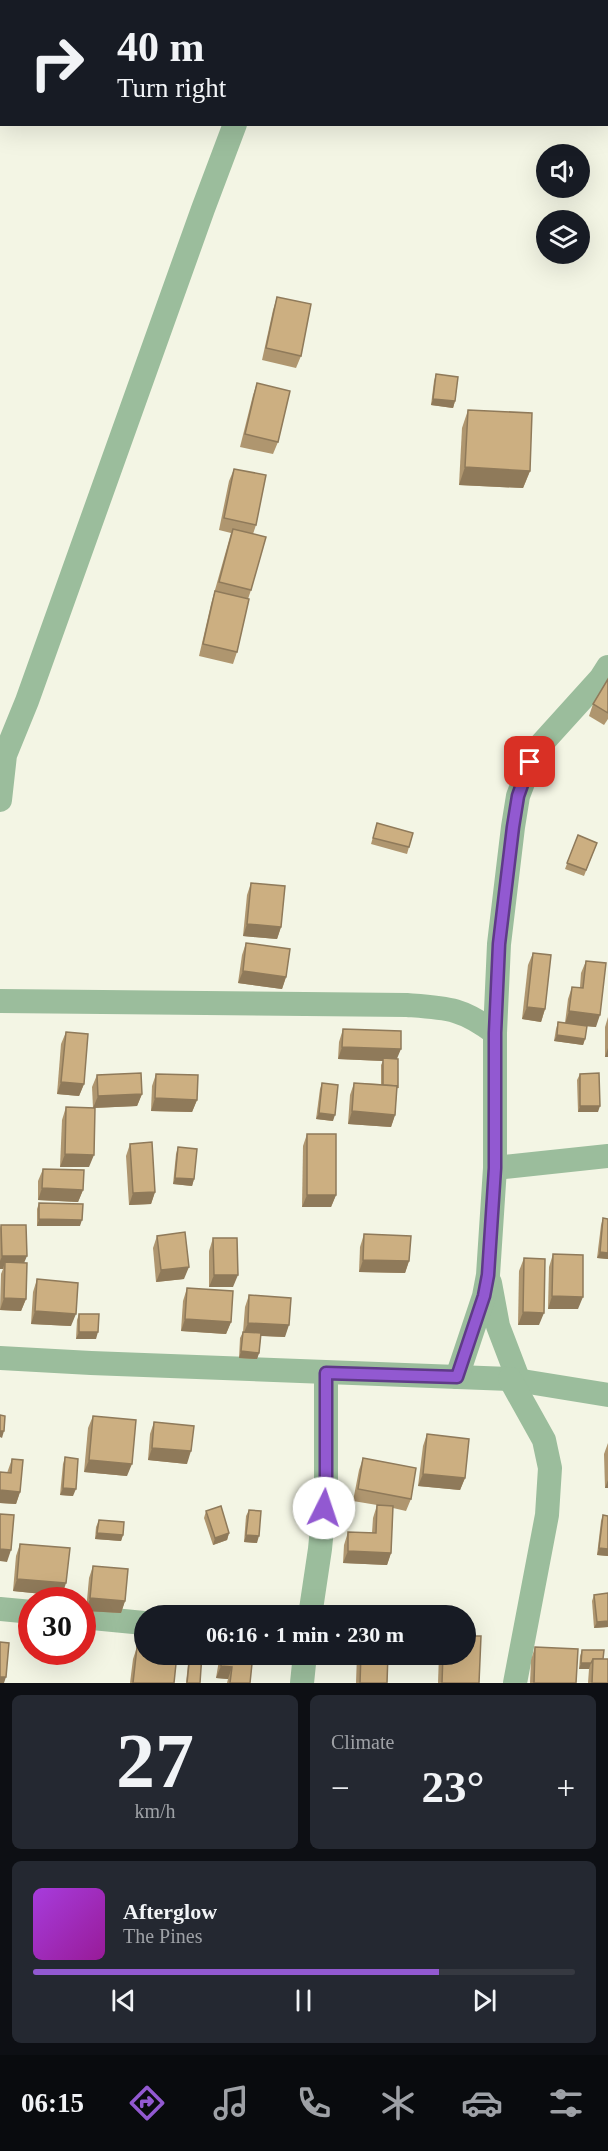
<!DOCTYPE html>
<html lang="en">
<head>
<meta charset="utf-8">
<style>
  body { margin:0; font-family:Georgia,serif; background:#242831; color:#f1f3f6; height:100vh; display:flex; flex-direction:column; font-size:22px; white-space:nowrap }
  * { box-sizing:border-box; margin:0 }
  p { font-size:20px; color:#9ea1a6 }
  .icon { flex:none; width:33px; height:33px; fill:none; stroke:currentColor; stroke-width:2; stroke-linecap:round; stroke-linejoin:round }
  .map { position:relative; height:1683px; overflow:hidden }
  .sheet { display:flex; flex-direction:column; gap:12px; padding:12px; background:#0d0f14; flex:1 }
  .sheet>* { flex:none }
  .hud { position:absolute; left:0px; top:0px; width:609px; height:126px; box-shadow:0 6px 24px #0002; background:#171b24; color:#f1f3f6; overflow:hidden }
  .fabs { position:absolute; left:536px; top:144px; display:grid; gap:12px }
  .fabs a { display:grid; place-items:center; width:54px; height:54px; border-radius:50%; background:#171b24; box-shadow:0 6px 24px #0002; font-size:30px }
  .speed { position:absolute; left:18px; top:1587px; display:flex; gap:12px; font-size:30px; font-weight:700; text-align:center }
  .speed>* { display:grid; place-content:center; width:78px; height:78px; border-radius:50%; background:#171b24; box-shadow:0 6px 24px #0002; line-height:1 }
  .speed .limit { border:9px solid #d22; background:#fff; color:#111 }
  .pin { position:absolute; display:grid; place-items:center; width:51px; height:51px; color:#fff; margin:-26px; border-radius:12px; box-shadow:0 3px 9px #0006 }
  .me { position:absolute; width:66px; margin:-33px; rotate:4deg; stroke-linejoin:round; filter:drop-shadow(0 0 4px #0008) }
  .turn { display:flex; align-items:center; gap:21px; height:126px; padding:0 18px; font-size:27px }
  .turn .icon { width:78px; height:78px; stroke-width:2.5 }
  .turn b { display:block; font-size:42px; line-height:51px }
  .big { font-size:45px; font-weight:700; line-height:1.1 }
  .sheet .tile { flex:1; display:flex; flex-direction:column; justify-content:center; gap:9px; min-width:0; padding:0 21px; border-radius:9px; background:#242831 }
  .sheet .dial { align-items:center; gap:0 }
  .dial b { font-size:78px; line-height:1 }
  .song { display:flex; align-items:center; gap:18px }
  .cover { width:72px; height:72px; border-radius:9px; background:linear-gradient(135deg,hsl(280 70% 55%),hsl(300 70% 35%)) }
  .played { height:6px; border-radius:3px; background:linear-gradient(90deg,#9259d1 75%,#363941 75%) }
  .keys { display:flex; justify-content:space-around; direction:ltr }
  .heat { display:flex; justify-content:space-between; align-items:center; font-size:33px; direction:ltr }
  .sheet .tiles { flex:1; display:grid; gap:12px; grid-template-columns:1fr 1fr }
  .tile:last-child { grid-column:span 2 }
  .trip { position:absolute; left:134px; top:1605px; width:342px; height:60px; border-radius:30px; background:#171b24; box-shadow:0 6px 24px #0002; font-weight:700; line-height:60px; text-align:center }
  .tabs { display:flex; height:96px; justify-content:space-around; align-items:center; background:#090b0e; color:#9ea1a6 }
  .tabs .icon { width:42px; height:42px }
  .tabs .active { color:#9259d1 }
  .tabs b { font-size:27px; color:#f1f3f6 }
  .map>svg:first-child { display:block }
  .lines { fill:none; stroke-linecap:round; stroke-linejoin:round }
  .street { stroke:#9bbd9c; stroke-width:24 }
  .wall { fill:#af966f }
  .shaded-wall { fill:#8f7a5a }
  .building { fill:#ccaf81; stroke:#8f7a5a; stroke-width:1.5 }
  .route-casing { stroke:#5f3a88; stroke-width:15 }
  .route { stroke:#9259d1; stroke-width:10 }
</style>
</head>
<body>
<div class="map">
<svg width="608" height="1683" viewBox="0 0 608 1683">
  <rect width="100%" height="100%" fill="#f3f5e4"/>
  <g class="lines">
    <g class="street">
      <path d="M 283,2 L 283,0"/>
      <path d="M 0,800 L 5,755 L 27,701 L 203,209 L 235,124"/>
      <path d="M 0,1001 L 407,1005 C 448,1008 462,1008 495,1033"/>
      <path d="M 495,1168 L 608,1156"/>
      <path d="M 490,1283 L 498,1326 L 519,1381"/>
      <path d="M 0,1358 L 91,1363 L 510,1379 L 608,1395"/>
      <path d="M 457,1377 L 484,1296 L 488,1275 L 495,1168 L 495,1033 L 499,944 L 513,827 L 518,796 L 535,751 L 601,678 L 608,667"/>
      <path d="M 510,1379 L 544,1440 L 550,1468 L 547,1515 L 515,1683"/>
      <path d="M 0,1609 L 32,1612"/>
      <path d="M 310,1616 L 320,1549 L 326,1487 L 326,1373"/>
      <path d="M 82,1617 L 144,1623"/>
      <path d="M 302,1683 L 305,1654"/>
    </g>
  </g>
  <g class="wall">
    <path d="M 277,297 L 301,356 L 296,368 L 262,360 L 273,310 Z"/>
    <path d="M 436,374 L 455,401 L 453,408 L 431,405 L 434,381 Z"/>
    <path d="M 257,383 L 278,442 L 273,454 L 240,447 L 253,395 Z"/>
    <path d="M 468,410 L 530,471 L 523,488 L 459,485 L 462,428 Z"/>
    <path d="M 234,469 L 256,525 L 253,534 L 251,590 L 248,599 L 237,652 L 233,664 L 199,656 L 211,604 L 231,533 L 219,530 L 229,481 Z"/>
    <path d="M 608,679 L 608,719 L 604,725 L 589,716 L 593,704 Z"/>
    <path d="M 377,823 L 409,847 L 407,854 L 371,844 Z"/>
    <path d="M 578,835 L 597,843 L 584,876 L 565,869 Z"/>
    <path d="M 251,883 L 281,927 L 277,939 L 243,936 L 247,895 Z"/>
    <path d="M 246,943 L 286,977 L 282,989 L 238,983 L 242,955 Z"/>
    <path d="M 533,953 L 545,1009 L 541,1022 L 522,1019 L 528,965 Z"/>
    <path d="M 586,961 L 596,1027 L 573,1025 L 585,1039 L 583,1045 L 554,1041 L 556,1029 L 558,1022 L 565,1023 L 568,999 L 572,987 L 580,987 L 581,973 Z"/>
    <path d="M 608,1017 L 608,1057 L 605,1057 L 605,1027 Z"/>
    <path d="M 343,1029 L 397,1059 L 397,1090 L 395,1115 L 391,1127 L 348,1124 L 350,1095 L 354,1083 L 381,1084 L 381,1065 L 383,1061 L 338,1059 L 339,1042 Z"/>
    <path d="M 66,1032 L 84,1084 L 79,1096 L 57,1094 L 61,1044 Z"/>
    <path d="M 156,1074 L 197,1100 L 192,1112 L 151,1111 L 152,1086 Z"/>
    <path d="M 580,1074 L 598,1112 L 578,1112 L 577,1080 Z"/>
    <path d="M 97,1075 L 142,1094 L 137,1106 L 93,1108 L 92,1087 Z"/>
    <path d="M 322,1083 L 333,1121 L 316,1119 L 320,1089 Z"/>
    <path d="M 66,1107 L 89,1167 L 60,1167 L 62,1120 Z"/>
    <path d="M 307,1134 L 336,1195 L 331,1207 L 302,1207 L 303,1146 Z"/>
    <path d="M 130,1144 L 155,1192 L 151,1204 L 129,1205 L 126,1156 Z"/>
    <path d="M 178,1147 L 194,1179 L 192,1186 L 173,1184 L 176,1154 Z"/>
    <path d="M 43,1169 L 83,1190 L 78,1202 L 38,1200 L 38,1181 Z"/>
    <path d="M 39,1203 L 80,1226 L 37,1226 L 37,1209 Z"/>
    <path d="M 603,1218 L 608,1219 L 608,1259 L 597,1258 L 601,1225 Z"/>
    <path d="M 1,1225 L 24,1262 L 26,1299 L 21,1311 L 0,1310 L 1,1274 L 3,1269 L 0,1269 L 0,1228 Z"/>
    <path d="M 364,1234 L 409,1261 L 405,1273 L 359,1272 L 360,1247 Z"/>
    <path d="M 157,1236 L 184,1279 L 156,1282 L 153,1248 Z"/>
    <path d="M 213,1238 L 233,1287 L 209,1287 L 209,1251 Z"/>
    <path d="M 553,1254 L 578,1309 L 548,1309 L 549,1267 Z"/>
    <path d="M 524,1258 L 539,1325 L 518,1325 L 519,1271 Z"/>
    <path d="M 37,1279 L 71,1326 L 31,1324 L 33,1292 Z"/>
    <path d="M 187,1288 L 231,1322 L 226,1334 L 181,1331 L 183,1301 Z"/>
    <path d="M 249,1295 L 285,1337 L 261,1336 L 259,1353 L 257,1359 L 239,1358 L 240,1338 L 243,1332 L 245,1307 Z"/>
    <path d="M 79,1314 L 96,1339 L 76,1339 L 77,1320 Z"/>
    <path d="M 93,1416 L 127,1476 L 84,1472 L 88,1428 Z"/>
    <path d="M 154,1422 L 187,1464 L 148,1460 L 150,1434 Z"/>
    <path d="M 427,1434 L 465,1478 L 460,1490 L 418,1486 L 423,1446 Z"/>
    <path d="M 608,1443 L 608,1488 L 605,1488 L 604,1454 Z"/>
    <path d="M 65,1457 L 73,1496 L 60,1495 L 63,1464 Z"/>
    <path d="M 363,1458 L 411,1499 L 406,1511 L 393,1508 L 391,1553 L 387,1565 L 343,1563 L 344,1545 L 348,1532 L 372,1533 L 373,1518 L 377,1505 L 353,1501 L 359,1470 Z"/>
    <path d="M 12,1459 L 20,1492 L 16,1504 L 0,1503 L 0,1472 L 7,1473 Z"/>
    <path d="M 249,1510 L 257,1543 L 244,1542 L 246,1516 Z"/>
    <path d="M 206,1511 L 229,1533 L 227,1540 L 213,1545 L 204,1518 Z"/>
    <path d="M 603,1515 L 608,1516 L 608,1556 L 597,1555 L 601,1521 Z"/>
    <path d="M 99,1520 L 123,1535 L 121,1541 L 95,1539 L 96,1527 Z"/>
    <path d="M 20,1544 L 62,1596 L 13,1591 L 16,1556 Z"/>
    <path d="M 93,1566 L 125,1601 L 121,1613 L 86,1611 L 89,1578 Z"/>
    <path d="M 608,1593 L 608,1627 L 594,1628 L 592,1601 L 594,1595 Z"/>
    <path d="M 137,1647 L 174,1683 L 130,1683 L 133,1659 Z"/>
    <path d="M 535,1647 L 576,1683 L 530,1683 L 531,1660 Z"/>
    <path d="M 582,1650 L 603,1659 L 608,1683 L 588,1683 L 589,1669 L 579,1669 L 580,1656 Z"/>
    <path d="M 189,1654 L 202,1654 L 200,1683 L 186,1683 Z"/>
    <path d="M 220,1654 L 253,1654 L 250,1683 L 227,1683 L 228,1679 L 216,1678 Z"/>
    <path d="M 357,1654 L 425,1654 L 422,1662 L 388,1661 L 387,1683 L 356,1683 Z"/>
    <path d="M 439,1654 L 465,1654 L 479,1683 L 438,1683 Z"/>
  </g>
  <g class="shaded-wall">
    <path d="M 433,399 L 455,401 L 453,408 L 431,405 Z"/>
    <path d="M 465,467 L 530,471 L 523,488 L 459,485 Z"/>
    <path d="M 247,924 L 281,927 L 277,939 L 243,936 Z"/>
    <path d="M 243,971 L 286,977 L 282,989 L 238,983 Z"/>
    <path d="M 527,1007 L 545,1009 L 541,1022 L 522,1019 Z"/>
    <path d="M 569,1011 L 600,1015 L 596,1027 L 565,1024 Z"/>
    <path d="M 557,1035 L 585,1039 L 583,1045 L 554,1041 Z"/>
    <path d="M 342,1047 L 401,1049 L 396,1061 L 383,1058 L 383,1061 L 338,1059 Z"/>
    <path d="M 608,1048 L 608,1057 L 605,1057 Z"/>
    <path d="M 61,1082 L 84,1084 L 79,1096 L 57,1094 Z"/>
    <path d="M 142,1094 L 137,1106 L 93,1108 L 98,1096 Z"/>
    <path d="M 155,1098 L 197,1100 L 192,1112 L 151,1111 Z"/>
    <path d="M 580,1106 L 600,1106 L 598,1112 L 578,1112 Z"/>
    <path d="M 352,1111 L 395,1115 L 391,1127 L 348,1124 Z"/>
    <path d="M 319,1113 L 335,1115 L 333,1121 L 316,1119 Z"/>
    <path d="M 65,1154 L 94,1155 L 89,1167 L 60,1167 Z"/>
    <path d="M 175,1178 L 194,1179 L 192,1186 L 173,1184 Z"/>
    <path d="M 42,1188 L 83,1190 L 78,1202 L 38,1200 Z"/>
    <path d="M 155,1192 L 151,1204 L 129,1205 L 133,1193 Z"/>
    <path d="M 307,1195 L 336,1195 L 331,1207 L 302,1207 Z"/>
    <path d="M 39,1219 L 82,1220 L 80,1226 L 37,1226 Z"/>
    <path d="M 600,1252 L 608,1253 L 608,1259 L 597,1258 Z"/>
    <path d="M 2,1256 L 27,1256 L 22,1268 L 5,1262 L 3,1269 L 0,1269 L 0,1261 Z"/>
    <path d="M 363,1260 L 409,1261 L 405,1273 L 359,1272 Z"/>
    <path d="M 189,1267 L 184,1279 L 156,1282 L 161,1270 Z"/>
    <path d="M 214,1275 L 238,1275 L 233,1287 L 209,1287 Z"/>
    <path d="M 552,1296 L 583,1297 L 578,1309 L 548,1309 Z"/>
    <path d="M 4,1298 L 26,1299 L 21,1311 L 0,1310 Z"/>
    <path d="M 35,1311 L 76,1314 L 71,1326 L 31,1324 Z"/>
    <path d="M 523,1312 L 544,1313 L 539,1325 L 518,1325 Z"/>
    <path d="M 185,1319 L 231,1322 L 226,1334 L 181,1331 Z"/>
    <path d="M 248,1323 L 289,1325 L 285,1337 L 243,1335 Z"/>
    <path d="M 79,1332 L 98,1332 L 96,1339 L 76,1339 Z"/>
    <path d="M 241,1351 L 259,1353 L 257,1359 L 239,1358 Z"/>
    <path d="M 0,1431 L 4,1431 L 2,1438 L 0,1437 Z"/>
    <path d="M 152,1448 L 191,1451 L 187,1464 L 148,1460 Z"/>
    <path d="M 89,1460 L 132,1464 L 127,1476 L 84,1472 Z"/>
    <path d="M 423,1474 L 465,1478 L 460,1490 L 418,1486 Z"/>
    <path d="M 608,1480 L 608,1488 L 605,1488 Z"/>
    <path d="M 63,1488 L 76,1489 L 73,1496 L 60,1495 Z"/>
    <path d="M 0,1490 L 20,1492 L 16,1504 L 0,1503 Z"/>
    <path d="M 97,1533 L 123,1535 L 121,1541 L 95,1539 Z"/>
    <path d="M 229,1533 L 227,1540 L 213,1545 L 215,1538 Z"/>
    <path d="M 246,1535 L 259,1536 L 257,1543 L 244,1542 Z"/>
    <path d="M 599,1548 L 608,1549 L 608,1556 L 597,1555 Z"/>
    <path d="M 0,1549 L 11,1550 L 7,1562 L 0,1561 Z"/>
    <path d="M 348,1551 L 391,1553 L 387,1565 L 343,1563 Z"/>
    <path d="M 17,1579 L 66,1583 L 62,1596 L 13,1591 Z"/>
    <path d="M 90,1598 L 125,1601 L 121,1613 L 86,1611 Z"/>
    <path d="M 608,1621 L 608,1627 L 594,1628 L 597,1622 Z"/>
    <path d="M 386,1654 L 425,1654 L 422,1662 L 384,1661 Z"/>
    <path d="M 581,1663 L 591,1663 L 589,1669 L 579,1669 Z"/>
    <path d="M 221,1666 L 232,1667 L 228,1679 L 216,1678 Z"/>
    <path d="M 0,1677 L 6,1677 L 4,1683 L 0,1683 Z"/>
  </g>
  <g class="building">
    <path d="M 277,297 L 311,304 L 301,356 L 266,348 Z"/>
    <path d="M 436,374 L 458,377 L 455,401 L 433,399 Z"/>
    <path d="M 257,383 L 290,391 L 278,442 L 245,434 Z"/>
    <path d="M 468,410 L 532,413 L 530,471 L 465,467 Z"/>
    <path d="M 234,469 L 266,475 L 256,525 L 224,518 Z"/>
    <path d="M 233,529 L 266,537 L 251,590 L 219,582 Z"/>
    <path d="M 215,591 L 249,599 L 237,652 L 203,644 Z"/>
    <path d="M 608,679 L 608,713 L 593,704 Z"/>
    <path d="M 377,823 L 413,833 L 409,847 L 373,838 Z"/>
    <path d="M 578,835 L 597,843 L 586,870 L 567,863 Z"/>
    <path d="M 251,883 L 285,886 L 281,927 L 247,924 Z"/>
    <path d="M 246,943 L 290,949 L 286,977 L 243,971 Z"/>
    <path d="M 533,953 L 551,955 L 545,1009 L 527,1007 Z"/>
    <path d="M 586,961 L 606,963 L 600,1015 L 569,1011 L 572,987 L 583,988 Z"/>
    <path d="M 558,1022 L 587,1026 L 585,1039 L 557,1035 Z"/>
    <path d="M 343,1029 L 401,1031 L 401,1049 L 342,1047 Z"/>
    <path d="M 66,1032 L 88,1034 L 84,1084 L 61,1082 Z"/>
    <path d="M 383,1058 L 398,1059 L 398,1088 L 397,1086 L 383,1085 Z"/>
    <path d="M 141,1073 L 142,1094 L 98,1096 L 97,1075 Z"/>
    <path d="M 599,1073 L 600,1106 L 580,1106 L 580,1074 Z"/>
    <path d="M 156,1074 L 198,1075 L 197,1100 L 155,1098 Z"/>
    <path d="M 322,1083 L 338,1085 L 335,1115 L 319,1113 Z"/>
    <path d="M 354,1083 L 397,1086 L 395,1115 L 352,1111 Z"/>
    <path d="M 66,1107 L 95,1108 L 94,1155 L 65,1154 Z"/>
    <rect x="307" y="1134" width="29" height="61"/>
    <path d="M 152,1142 L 155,1192 L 133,1193 L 130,1144 Z"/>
    <path d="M 178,1147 L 197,1149 L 194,1179 L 175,1178 Z"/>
    <path d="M 43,1169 L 84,1170 L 83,1190 L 42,1188 Z"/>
    <path d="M 39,1203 L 83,1204 L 82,1220 L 39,1219 Z"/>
    <path d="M 603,1218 L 608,1219 L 608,1253 L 600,1252 Z"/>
    <path d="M 1,1225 L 26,1225 L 27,1256 L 2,1256 Z"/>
    <path d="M 185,1232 L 189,1267 L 161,1270 L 157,1236 Z"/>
    <path d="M 364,1234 L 411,1236 L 409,1261 L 363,1260 Z"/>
    <path d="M 213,1238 L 237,1238 L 238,1275 L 214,1275 Z"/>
    <path d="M 553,1254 L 583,1255 L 583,1297 L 552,1296 Z"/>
    <path d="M 524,1258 L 545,1259 L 544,1313 L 523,1312 Z"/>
    <path d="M 5,1262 L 27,1263 L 26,1299 L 4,1298 Z"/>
    <path d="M 37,1279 L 78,1283 L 76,1314 L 35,1311 Z"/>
    <path d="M 187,1288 L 233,1291 L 231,1322 L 185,1319 Z"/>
    <path d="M 249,1295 L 291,1298 L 289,1325 L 248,1323 Z"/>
    <path d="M 79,1314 L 99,1314 L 98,1332 L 79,1332 Z"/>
    <path d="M 243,1332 L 261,1333 L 259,1353 L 241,1351 Z"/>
    <path d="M 0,1415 L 5,1416 L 4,1431 L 0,1431 Z"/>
    <path d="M 93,1416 L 136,1420 L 132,1464 L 89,1460 Z"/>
    <path d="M 154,1422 L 194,1426 L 191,1451 L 152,1448 Z"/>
    <path d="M 427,1434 L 469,1439 L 465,1478 L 423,1474 Z"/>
    <path d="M 65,1457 L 78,1459 L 76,1489 L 63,1488 Z"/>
    <path d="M 363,1458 L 416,1468 L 411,1499 L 358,1489 Z"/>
    <path d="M 12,1459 L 23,1460 L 20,1492 L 0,1490 L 0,1472 L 11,1473 Z"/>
    <path d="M 377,1505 L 393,1506 L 391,1553 L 348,1551 L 348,1532 L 376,1533 Z"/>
    <path d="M 221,1506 L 229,1533 L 215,1538 L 206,1511 Z"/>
    <path d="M 249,1510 L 261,1511 L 259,1536 L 246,1535 Z"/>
    <path d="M 0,1514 L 14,1515 L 11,1550 L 0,1549 Z"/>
    <path d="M 603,1515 L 608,1516 L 608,1549 L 599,1548 Z"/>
    <path d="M 99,1520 L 124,1522 L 123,1535 L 97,1533 Z"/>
    <path d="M 20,1544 L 70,1548 L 66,1583 L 17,1579 Z"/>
    <path d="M 93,1566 L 128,1569 L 125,1601 L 90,1598 Z"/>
    <path d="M 608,1593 L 608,1621 L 597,1622 L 594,1595 Z"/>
    <path d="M 465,1636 L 481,1636 L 479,1683 L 442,1683 L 443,1654 L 465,1654 Z"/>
    <path d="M 0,1642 L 9,1643 L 6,1677 L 0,1677 Z"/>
    <path d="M 137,1647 L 144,1647 L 144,1654 L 177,1654 L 174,1683 L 133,1683 Z"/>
    <path d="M 535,1647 L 578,1649 L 576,1683 L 534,1683 Z"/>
    <path d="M 582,1650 L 604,1650 L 603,1659 L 593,1659 L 591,1663 L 581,1663 Z"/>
    <path d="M 190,1654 L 202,1654 L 200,1683 L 187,1683 Z"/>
    <path d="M 222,1654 L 253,1654 L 250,1683 L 230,1683 L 232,1667 L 221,1666 Z"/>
    <path d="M 361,1654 L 388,1654 L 387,1683 L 360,1683 Z"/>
    <path d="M 593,1659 L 608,1659 L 608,1683 L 592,1683 Z"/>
  </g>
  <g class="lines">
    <g class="route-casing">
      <path id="route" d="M 324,1508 L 326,1487 L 326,1373 L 457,1377 L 484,1296 L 488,1275 L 495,1168 L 495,1033 L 499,944 L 513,827 L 518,796 L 530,762"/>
    </g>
    <use href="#route" class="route"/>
  </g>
</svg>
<div class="fabs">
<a><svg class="icon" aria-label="sound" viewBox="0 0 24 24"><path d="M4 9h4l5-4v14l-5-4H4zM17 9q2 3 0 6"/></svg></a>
<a><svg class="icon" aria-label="layers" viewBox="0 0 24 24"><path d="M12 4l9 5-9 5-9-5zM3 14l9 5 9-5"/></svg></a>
</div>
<div class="speed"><div class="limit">30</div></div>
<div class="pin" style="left:530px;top:762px;background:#d93025"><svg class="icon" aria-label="arrive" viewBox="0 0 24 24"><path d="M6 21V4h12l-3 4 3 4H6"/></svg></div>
<svg class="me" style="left:324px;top:1508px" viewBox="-20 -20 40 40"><circle r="19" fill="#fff"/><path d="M0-13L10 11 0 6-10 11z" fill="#9259d1"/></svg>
<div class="trip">06:16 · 1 min · 230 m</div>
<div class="hud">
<div class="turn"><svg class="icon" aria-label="right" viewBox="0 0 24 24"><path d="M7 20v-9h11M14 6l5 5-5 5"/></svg><div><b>40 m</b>Turn right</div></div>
</div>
</div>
<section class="sheet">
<div class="tiles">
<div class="tile dial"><b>27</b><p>km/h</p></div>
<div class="tile"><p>Climate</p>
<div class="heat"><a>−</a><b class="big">23°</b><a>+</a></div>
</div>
<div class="tile">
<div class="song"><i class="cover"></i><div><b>Afterglow</b><p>The Pines</p></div></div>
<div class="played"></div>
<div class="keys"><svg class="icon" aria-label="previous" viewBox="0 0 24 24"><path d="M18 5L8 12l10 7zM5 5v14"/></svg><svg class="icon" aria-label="pause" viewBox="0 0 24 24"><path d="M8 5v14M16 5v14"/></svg><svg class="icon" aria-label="next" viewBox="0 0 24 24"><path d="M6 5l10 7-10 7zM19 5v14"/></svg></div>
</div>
</div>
</section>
<nav class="tabs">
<b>06:15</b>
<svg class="icon active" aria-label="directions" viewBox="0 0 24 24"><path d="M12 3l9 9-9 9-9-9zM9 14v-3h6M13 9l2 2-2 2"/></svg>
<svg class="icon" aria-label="music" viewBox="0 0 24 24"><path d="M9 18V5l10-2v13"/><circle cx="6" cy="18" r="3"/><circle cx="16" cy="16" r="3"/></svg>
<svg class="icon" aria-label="phone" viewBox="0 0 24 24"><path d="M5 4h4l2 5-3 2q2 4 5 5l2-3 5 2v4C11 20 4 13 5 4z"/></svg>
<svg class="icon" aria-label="climate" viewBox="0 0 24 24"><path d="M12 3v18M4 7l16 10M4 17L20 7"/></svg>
<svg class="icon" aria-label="car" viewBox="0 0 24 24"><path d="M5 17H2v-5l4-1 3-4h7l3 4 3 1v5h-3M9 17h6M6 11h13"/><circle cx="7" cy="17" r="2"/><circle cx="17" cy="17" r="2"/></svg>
<svg class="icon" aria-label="filters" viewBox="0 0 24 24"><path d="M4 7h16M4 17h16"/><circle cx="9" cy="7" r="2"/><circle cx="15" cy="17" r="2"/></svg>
</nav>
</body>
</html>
